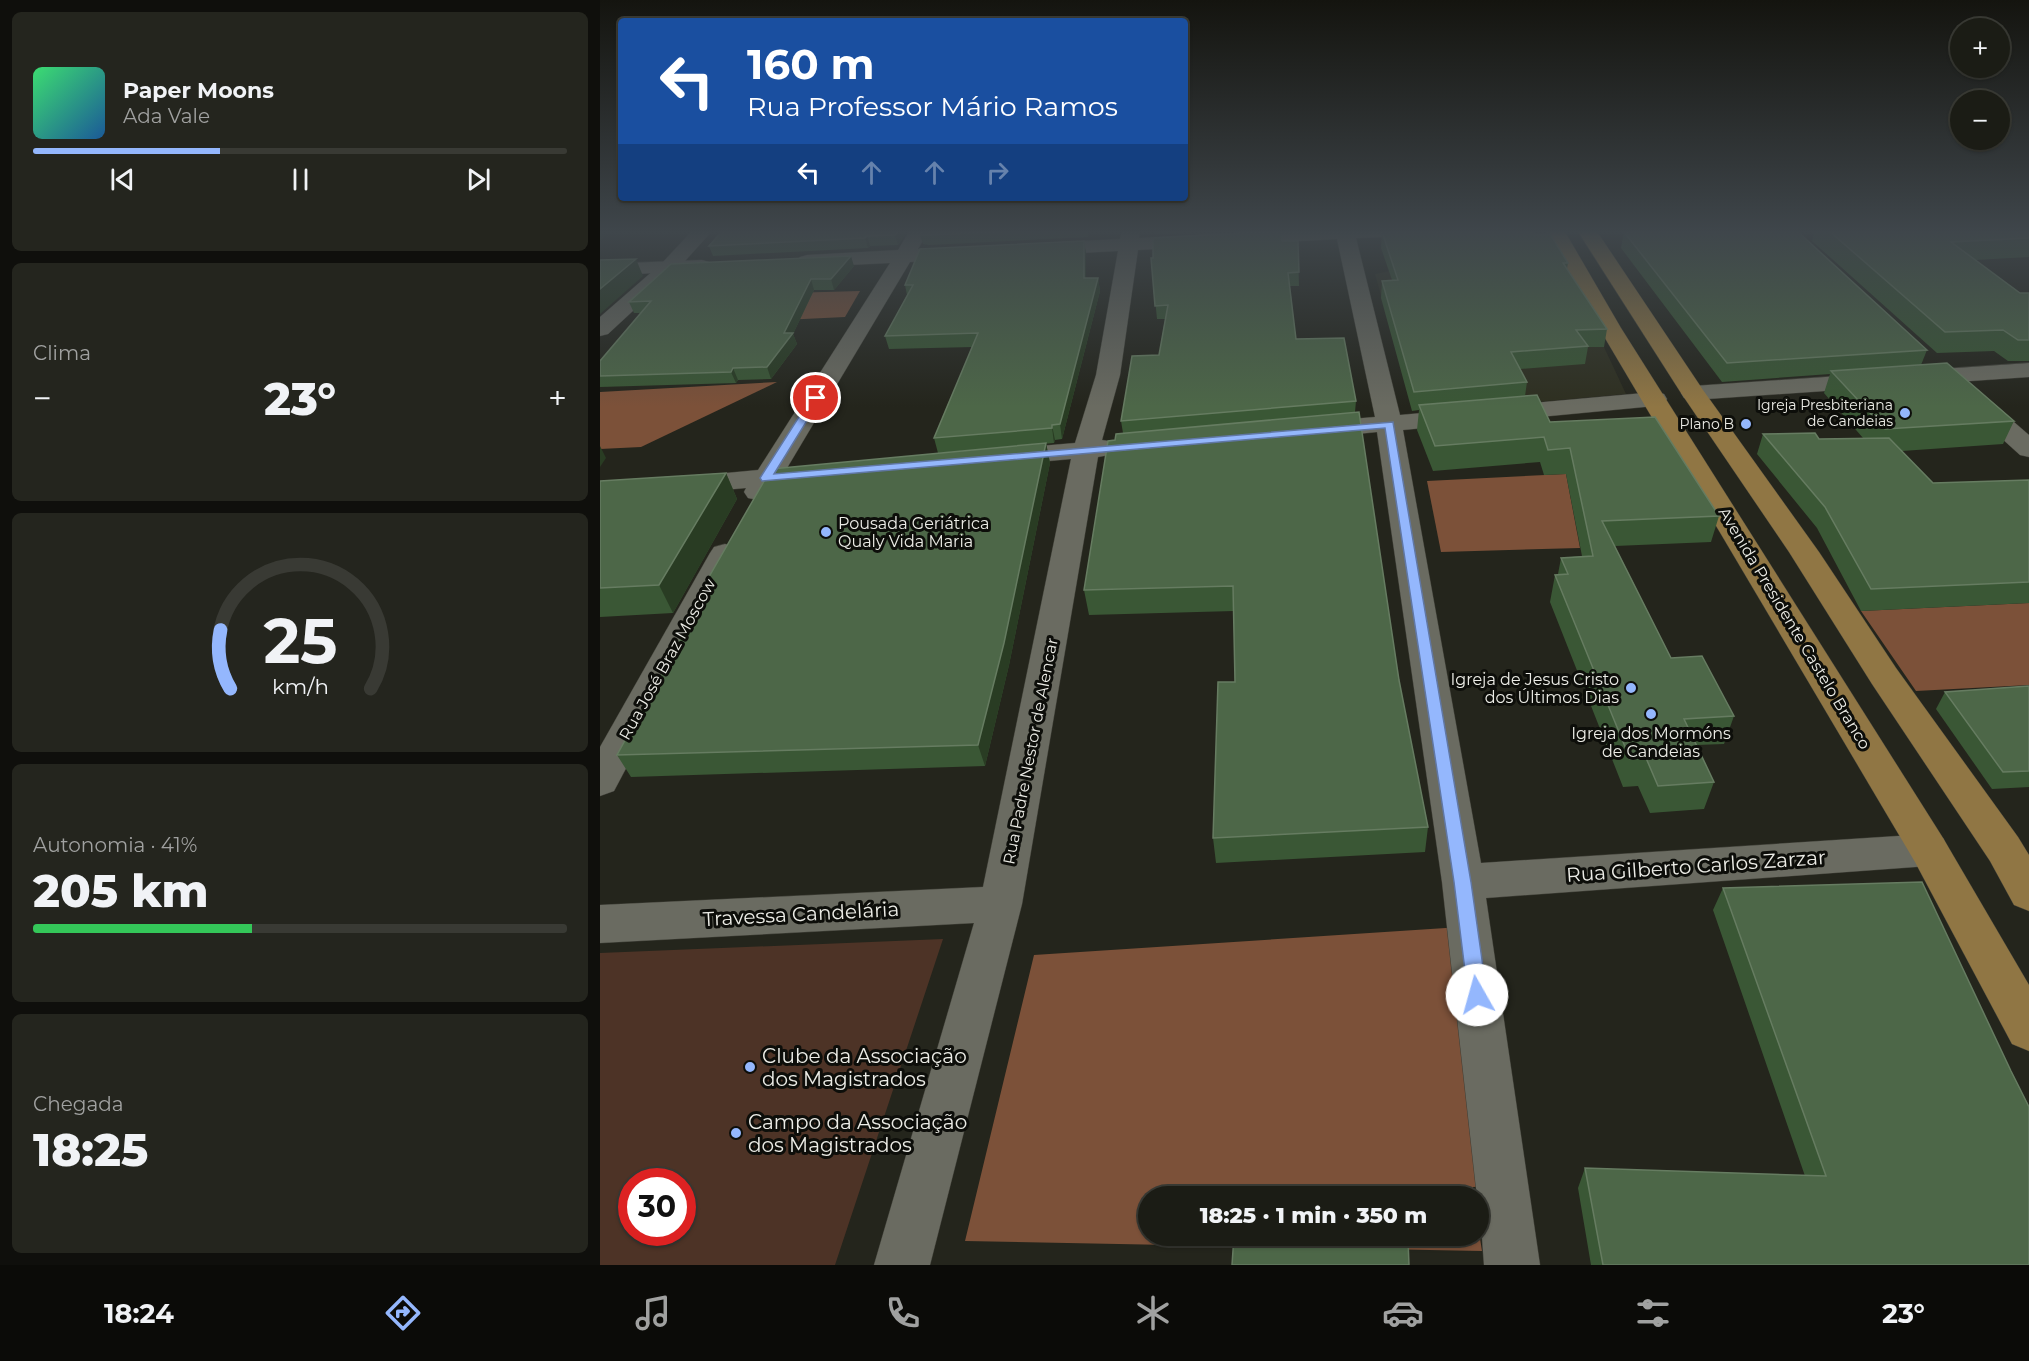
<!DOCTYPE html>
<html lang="pt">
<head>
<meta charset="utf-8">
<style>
  body { margin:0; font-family:Montserrat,sans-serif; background:#24251e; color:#f1f3f6; height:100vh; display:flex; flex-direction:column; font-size:22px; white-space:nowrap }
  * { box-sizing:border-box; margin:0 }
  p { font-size:20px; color:#a0a1a0 }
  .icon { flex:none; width:33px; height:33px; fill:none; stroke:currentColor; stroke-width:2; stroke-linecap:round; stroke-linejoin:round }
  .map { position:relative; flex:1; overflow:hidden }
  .side { display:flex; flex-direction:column; gap:12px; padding:12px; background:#0f0f0c; width:600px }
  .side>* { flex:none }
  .hud { position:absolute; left:18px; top:18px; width:570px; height:183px; border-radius:6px; box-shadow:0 2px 4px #0004,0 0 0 2px #393a34; background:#1a4fa0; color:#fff; overflow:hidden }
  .buttons { position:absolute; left:1350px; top:18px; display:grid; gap:12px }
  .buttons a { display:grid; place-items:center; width:60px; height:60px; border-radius:50%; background:#1b1c15; box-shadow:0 2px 4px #0004,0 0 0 2px #393a34; font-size:30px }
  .speed { position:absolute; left:18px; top:1168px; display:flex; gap:12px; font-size:30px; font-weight:700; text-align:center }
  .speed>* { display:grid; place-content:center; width:78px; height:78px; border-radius:50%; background:#1b1c15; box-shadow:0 2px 4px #0004,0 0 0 2px #393a34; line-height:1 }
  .speed .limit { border:9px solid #d22; background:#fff; color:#111 }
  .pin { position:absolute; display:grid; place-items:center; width:51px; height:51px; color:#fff; margin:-26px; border:3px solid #fff; border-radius:50%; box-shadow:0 2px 6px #0007 }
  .me { position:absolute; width:66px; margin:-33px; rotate:353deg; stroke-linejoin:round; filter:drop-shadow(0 0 4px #0008) }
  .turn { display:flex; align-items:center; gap:21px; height:126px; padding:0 30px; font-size:27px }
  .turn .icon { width:78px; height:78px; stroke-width:2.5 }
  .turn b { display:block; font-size:42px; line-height:51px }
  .lanes { display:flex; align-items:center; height:57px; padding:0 30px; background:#0003; justify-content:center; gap:30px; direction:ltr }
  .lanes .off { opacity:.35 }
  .big { font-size:45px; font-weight:800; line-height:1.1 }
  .side .tile { flex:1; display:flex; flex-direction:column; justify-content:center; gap:9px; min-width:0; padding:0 21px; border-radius:9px; background:#24251e }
  .side .dial { align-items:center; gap:0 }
  .dial svg { height:156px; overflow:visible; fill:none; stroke:#393a34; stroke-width:7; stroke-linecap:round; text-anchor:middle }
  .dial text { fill:#f1f3f6; stroke:none }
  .song { display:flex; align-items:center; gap:18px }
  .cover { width:72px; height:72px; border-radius:9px; background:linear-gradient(135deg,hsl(140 70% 55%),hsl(210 70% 35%)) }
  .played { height:6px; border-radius:3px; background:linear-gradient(90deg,#94b7fd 35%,#393a34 35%) }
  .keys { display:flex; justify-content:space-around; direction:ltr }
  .heat { display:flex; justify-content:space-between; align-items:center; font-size:33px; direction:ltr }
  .charge { height:9px; border-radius:4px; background:linear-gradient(90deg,#34c759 41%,#393a34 0) }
  .trip { position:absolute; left:538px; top:1186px; width:351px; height:60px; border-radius:30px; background:#1b1c15; box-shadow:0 2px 4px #0004,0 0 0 2px #393a34; font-weight:800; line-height:60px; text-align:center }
  .menu { display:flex; height:96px; justify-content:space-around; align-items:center; background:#0b0b08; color:#a0a1a0 }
  .menu .icon { width:42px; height:42px }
  .menu .selected { color:#94b7fd }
  .menu b { font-size:27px; color:#f1f3f6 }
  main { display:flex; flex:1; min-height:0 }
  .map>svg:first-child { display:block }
  .built { fill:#2e2f20 }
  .green { fill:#4d3326; fill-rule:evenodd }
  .forest { fill:#7c5139 }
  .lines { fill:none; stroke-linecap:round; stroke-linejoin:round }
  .street-casing { stroke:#3f3f37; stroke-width:1 }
  .secondary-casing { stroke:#3f3f37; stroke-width:1 }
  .primary-casing { stroke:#3f3f37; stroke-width:1 }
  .street { fill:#6a6b61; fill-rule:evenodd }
  .secondary { fill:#6a6b61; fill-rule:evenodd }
  .primary { fill:#907644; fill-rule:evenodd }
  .wall { fill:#3a5735 }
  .shaded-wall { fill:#293c23 }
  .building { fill:#4d6748; stroke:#667c61; stroke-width:1.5 }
  .route { fill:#94b7fd; stroke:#6077a4; stroke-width:1.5 }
  .poi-dot { fill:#94b7fd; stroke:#0d0e0a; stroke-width:2 }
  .labels { text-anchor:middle; stroke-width:6; stroke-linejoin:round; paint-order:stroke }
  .far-poi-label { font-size:14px; fill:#ecece6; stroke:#0d0e0a; text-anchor:end }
  .poi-label { font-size:16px; fill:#ecece6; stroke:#0d0e0a; text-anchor:start }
  .street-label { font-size:16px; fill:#ecece6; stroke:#0d0e0a }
  .near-street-label { font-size:20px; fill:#ecece6; stroke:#0d0e0a }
  .near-poi-label { font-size:20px; fill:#ecece6; stroke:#0d0e0a; text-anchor:start }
</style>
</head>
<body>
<main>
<section class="side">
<div class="tile">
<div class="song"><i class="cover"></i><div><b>Paper Moons</b><p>Ada Vale</p></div></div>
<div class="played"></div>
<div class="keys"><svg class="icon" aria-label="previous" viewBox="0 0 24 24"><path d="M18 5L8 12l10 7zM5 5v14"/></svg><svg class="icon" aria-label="pause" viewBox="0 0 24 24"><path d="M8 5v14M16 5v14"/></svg><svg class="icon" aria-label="next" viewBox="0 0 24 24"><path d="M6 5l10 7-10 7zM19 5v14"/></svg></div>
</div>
<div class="tile"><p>Clima</p>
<div class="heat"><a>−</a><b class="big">23°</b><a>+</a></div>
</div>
<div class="tile dial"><svg viewBox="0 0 100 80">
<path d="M14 69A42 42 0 1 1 86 69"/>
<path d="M14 69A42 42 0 0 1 9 39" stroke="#94b7fd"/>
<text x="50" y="56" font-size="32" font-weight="700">25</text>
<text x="50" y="72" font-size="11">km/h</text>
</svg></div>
<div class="tile"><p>Autonomia · 41%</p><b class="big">205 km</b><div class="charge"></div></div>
<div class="tile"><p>Chegada</p><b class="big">18:25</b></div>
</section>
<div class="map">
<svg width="1429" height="1265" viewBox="0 0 1429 1265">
  <rect width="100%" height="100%" fill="#24251c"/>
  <path class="built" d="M 859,256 L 990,325 L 1004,347 L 1026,394 L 925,403 L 801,366 L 775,274 Z"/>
  <path class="green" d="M 343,939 L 235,1265 L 0,1265 L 0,953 ZM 32,1182 L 82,1182 L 82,1233 L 32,1233 Z"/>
  <g class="forest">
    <path d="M 260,291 L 245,317 L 138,322 L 157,294 Z"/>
    <path d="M 177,382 L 41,447 L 0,449 L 0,392 Z"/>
    <path d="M 966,474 L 980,548 L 841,552 L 827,481 Z"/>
    <path d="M 1429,603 L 1429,685 L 1316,691 L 1261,611 Z"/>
    <path d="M 861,927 L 898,1186 L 873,1187 L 874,1197 L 549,1197 L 549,1236 L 879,1236 L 879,1232 L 882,1251 L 365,1241 L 434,955 Z"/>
  </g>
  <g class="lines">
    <g class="street-casing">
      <g id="street">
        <path d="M 310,230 L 329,230 L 318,249 L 362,247 L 369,249 L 372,253 L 369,257 L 362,259 L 310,262 L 187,468 L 210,466 L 220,468 L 224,474 L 220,480 L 176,485 L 168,498 L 158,500 L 148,498 L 144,492 L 146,488 L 0,501 L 0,485 L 158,470 L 290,263 L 207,267 L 200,265 L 197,261 L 200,257 L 207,255 L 298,250 Z"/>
        <path d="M 522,230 L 540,230 L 539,238 L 692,230 L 816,230 L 814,234 L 807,236 L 756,238 L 800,415 L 1055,392 L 1064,394 L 1067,399 L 1064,404 L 1055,406 L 803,430 L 881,863 L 1329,834 L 1343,838 L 1349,850 L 1343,862 L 1329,866 L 886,898 L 940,1265 L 884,1265 L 879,1197 L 877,1197 L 842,882 L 777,432 L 716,438 L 707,435 L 703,430 L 707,425 L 716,422 L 775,417 L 737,239 L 538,250 L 520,375 L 502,440 L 515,442 L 519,448 L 515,454 L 498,457 L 422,904 L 330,1265 L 274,1265 L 374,923 L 0,943 L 0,905 L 383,887 L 471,459 L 405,465 L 396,463 L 392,457 L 396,451 L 405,449 L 475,443 L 496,375 L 518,251 L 441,255 L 434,253 L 431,249 L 434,245 L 441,243 L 520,239 Z"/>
        <path d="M 102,260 L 109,262 L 112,266 L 109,270 L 0,276 L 0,264 Z"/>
        <path d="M 1429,363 L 1429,377 L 1093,400 L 1084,398 L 1081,393 L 1084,388 L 1093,386 Z"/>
        <path d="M 1376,395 L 1385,397 L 1429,435 L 1429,457 L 1420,455 L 1367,407 L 1364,402 L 1367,397 Z"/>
        <path d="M 125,544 L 136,547 L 140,553 L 14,791 L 0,796 L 0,747 L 110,553 L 114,547 Z"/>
      </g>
    </g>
    <g class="secondary-casing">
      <path id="secondary" d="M 93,230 L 113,230 L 76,271 L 8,334 L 0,336 L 0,317 L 62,263 Z"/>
    </g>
    <g class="primary-casing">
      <g id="primary">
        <path d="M 945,230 L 964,230 L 1021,328 L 1343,838 L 1429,985 L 1429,1051 L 1412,1044 L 1315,862 L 999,328 Z"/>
        <path d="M 977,230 L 996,230 L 1103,390 L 1219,552 L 1296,668 L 1418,837 L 1429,855 L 1429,911 L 1414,905 L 1390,861 L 1272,684 L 1189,552 L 1081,393 Z"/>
      </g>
    </g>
    <use href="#street" class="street"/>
    <use href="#secondary" class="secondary"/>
    <use href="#primary" class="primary"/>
  </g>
  <g class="wall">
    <path d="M 123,230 L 308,230 L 298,245 L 270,246 L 268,248 L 113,256 L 109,246 Z"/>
    <path d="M 323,230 L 489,230 L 488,237 L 329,245 L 323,244 L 320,235 Z"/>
    <path d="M 554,230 L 635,230 L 555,234 Z"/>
    <path d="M 791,230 L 932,230 L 935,235 L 968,263 L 967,269 L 1007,329 L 1004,347 L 988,347 L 985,364 L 920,369 L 927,382 L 925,396 L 950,422 L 1119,516 L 1111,542 L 1015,546 L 1071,658 L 1134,716 L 1124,744 L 1097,745 L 1114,782 L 1104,809 L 1050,813 L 1038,786 L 1023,787 L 950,602 L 955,575 L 958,574 L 961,558 L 982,556 L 966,474 L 944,475 L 940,462 L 833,471 L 817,430 L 819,410 L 812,411 L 781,298 L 782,281 L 792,280 L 781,248 L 782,232 L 791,232 Z"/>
    <path d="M 1215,230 L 1429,230 L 1429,257 L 1375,260 L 1420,293 L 1429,293 L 1429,361 L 1408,361 L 1394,351 L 1337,353 L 1212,241 Z"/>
    <path d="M 1024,232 L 1327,350 L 1321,365 L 1414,421 L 1403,444 L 1302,451 L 1333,483 L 1429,480 L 1429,603 L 1261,611 L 1217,528 L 1157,454 L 1163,434 L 1219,439 L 1263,438 L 1224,393 L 1230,374 L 1122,382 L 1021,248 Z"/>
    <path d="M 484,241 L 486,254 L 486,278 L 498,278 L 500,291 L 462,439 L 455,440 L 454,443 L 338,453 L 334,438 L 373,347 L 289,349 L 285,336 L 307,295 L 305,285 Z"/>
    <path d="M 682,241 L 698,241 L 699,286 L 690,286 L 696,339 L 756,401 L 755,412 L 799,680 L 828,827 L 825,852 L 616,863 L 613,838 L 635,682 L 634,611 L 489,615 L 484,590 L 515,440 L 523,433 L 521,421 L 559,355 L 565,319 L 557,319 L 551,258 Z"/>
    <path d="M 254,266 L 234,290 L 214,290 L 193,334 L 197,344 L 171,379 L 138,380 L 136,383 L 0,387 L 0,359 L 1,360 L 41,313 L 34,313 L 29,302 Z"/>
    <path d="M 446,443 L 450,463 L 409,665 L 385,766 L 31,777 L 17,755 L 105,595 L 102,589 Z"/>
    <path d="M 126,473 L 137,499 L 73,613 L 0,617 L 0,481 Z"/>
    <path d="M 1429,686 L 1429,787 L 1392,789 L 1336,709 L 1345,692 Z"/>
    <path d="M 1123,888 L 1429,1265 L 991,1265 L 978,1188 L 985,1168 L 1205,1176 L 1113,910 Z"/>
  </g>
  <g class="shaded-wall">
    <path d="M 0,230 L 12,230 L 0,241 Z"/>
    <path d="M 299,230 L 308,230 L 298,245 L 295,235 Z"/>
    <path d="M 267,236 L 270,246 L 268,248 L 265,238 Z"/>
    <path d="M 484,241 L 486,254 L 486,291 L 484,278 Z"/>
    <path d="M 251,256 L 254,266 L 234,290 L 231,279 Z"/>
    <path d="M 36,259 L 43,276 L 0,314 L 0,289 Z"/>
    <path d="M 498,278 L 500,291 L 462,439 L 460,424 Z"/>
    <path d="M 211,279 L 214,290 L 193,334 L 197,344 L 171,379 L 167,367 Z"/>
    <path d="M 133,368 L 138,380 L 136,383 L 131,372 Z"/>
    <path d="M 452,425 L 455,440 L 454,443 L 452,428 Z"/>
    <path d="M 446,443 L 450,463 L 409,665 L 385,766 L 378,745 Z"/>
    <path d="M 0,446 L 6,458 L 0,467 Z"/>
    <path d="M 126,473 L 137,499 L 73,613 L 59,585 Z"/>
  </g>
  <g class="building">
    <path d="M 123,230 L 299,230 L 295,235 L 267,236 L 265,238 L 109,246 Z"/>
    <path d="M 323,230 L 432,230 L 327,235 L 320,235 Z"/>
    <path d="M 796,230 L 932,230 L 935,235 L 950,234 L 968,263 L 963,263 L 1007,329 L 976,330 L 988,346 L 911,352 L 927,382 L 814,392 L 782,281 L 798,280 L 782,232 L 797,231 Z"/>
    <path d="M 1053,230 L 1196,230 L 1327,350 L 1127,363 L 1024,232 Z"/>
    <path d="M 1228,230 L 1429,230 L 1429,238 L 1351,242 L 1420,293 L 1429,293 L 1429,340 L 1418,340 L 1403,330 L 1345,332 Z"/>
    <path d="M 682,231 L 682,241 L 698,241 L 699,272 L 688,273 L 696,339 L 744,338 L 756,401 L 521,421 L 532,356 L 559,355 L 568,305 L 555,306 L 551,258 L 553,258 L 553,238 Z"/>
    <path d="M 484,241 L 484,278 L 498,278 L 460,424 L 452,425 L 452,428 L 334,438 L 378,333 L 285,336 L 313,285 L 305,285 L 320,249 Z"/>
    <path d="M 251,256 L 231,279 L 211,279 L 184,333 L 193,333 L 167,367 L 133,368 L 131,372 L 0,376 L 0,361 L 51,301 L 29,302 L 71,264 Z"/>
    <path d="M 36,259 L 0,289 L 0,260 Z"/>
    <path d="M 1347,363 L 1414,421 L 1285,429 L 1231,371 Z"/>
    <path d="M 937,395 L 950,422 L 1055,417 L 1119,516 L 1002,521 L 1071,658 L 1102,656 L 1134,716 L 1084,719 L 1114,782 L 1058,786 L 1046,758 L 1030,759 L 955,575 L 968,574 L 961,558 L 993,556 L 970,448 L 948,450 L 944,437 L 835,446 L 819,405 Z"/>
    <path d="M 759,412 L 799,680 L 828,827 L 613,838 L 618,682 L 635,682 L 633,586 L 484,590 L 508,441 L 515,440 L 516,434 Z"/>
    <path d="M 1215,433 L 1219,439 L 1289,438 L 1333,483 L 1429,480 L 1429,582 L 1271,589 L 1225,507 L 1163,434 Z"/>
    <path d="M 446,443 L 404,643 L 378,745 L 17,755 L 108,589 L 102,589 L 171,469 Z"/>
    <path d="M 126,473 L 59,585 L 0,588 L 0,481 Z"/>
    <path d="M 1429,686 L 1429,771 L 1403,772 L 1345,692 Z"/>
    <path d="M 1322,882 L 1411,1071 L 1429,1107 L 1429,1265 L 1003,1265 L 985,1168 L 1226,1176 L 1123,888 Z"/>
    <path d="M 634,1236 L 688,1236 L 808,1240 L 809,1265 L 632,1265 Z"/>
  </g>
  <linearGradient id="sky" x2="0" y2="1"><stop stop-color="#14140f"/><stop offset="0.57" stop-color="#3f464b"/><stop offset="1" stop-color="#3f464b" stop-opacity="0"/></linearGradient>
  <rect width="1429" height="407" fill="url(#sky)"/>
  <path class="route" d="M 216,394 L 221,398 L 174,474 L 793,422 L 871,882 L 887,995 L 884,1001 L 877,1003 L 871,1001 L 868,995 L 854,882 L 785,428 L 162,481 L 160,478 L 211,398 Z"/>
  <g class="poi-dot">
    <circle cx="1305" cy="413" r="6"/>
    <circle cx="1146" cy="424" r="6"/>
    <circle cx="226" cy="532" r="6"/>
    <circle cx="1031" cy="688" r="6"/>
    <circle cx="1051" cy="714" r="6"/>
    <circle cx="150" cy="1067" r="6"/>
    <circle cx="136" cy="1133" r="6"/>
  </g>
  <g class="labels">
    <g class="far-poi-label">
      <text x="1293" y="410">Igreja Presbiteriana<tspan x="1293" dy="16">de Candeias</tspan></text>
      <text x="1134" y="429">Plano B</text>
    </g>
    <g class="poi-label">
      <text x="238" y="529">Pousada Geriátrica<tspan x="238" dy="18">Qualy Vida Maria</tspan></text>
      <text x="1019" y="685" text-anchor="end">Igreja de Jesus Cristo<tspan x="1019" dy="18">dos Últimos Dias</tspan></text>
      <text x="1051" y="739" text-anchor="middle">Igreja dos Mormóns<tspan x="1051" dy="18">de Candeias</tspan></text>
    </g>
    <g class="street-label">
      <text transform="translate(1195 628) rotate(59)" y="6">Avenida Presidente Castelo Branco</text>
      <text transform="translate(67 659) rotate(-61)" y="6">Rua José Braz Moscow</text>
      <text transform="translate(430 751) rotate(-79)" y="6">Rua Padre Nestor de Alencar</text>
    </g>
    <g class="near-street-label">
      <text transform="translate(1096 866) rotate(-4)" y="7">Rua Gilberto Carlos Zarzar</text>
      <text transform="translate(201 914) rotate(-3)" y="7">Travessa Candelária</text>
    </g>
    <g class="near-poi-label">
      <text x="162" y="1063">Clube da Associação<tspan x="162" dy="23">dos Magistrados</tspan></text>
      <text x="148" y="1129">Campo da Associação<tspan x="148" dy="23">dos Magistrados</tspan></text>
    </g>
  </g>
</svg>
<div class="buttons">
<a>+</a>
<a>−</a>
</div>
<div class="speed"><div class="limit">30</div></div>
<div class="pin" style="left:216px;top:398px;background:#d93025"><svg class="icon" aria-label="arrive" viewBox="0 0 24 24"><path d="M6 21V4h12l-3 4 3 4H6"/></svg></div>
<svg class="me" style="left:877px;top:995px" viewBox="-20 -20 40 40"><circle r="19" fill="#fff"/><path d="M0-13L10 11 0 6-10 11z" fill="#94b7fd"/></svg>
<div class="trip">18:25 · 1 min · 350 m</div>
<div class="hud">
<div class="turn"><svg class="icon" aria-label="left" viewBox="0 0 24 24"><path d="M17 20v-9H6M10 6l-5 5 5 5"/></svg><div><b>160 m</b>Rua Professor Mário Ramos</div></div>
<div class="lanes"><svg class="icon" aria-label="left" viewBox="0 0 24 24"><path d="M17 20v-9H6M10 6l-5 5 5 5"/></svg><svg class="icon off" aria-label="ahead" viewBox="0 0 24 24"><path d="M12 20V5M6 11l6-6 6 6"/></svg><svg class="icon off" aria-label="ahead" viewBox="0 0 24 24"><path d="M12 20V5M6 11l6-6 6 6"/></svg><svg class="icon off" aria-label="right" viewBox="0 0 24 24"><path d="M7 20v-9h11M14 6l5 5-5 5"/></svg></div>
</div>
</div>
</main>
<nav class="menu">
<b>18:24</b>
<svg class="icon selected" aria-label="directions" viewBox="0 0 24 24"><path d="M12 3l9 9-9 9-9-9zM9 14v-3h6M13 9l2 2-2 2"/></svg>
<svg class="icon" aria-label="music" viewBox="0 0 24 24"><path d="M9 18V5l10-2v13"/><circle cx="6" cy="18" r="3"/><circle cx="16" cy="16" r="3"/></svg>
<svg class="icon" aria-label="phone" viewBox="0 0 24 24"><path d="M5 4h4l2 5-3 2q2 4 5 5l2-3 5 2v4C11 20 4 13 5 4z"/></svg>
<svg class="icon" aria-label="climate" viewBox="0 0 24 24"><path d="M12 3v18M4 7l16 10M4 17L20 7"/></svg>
<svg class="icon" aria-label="car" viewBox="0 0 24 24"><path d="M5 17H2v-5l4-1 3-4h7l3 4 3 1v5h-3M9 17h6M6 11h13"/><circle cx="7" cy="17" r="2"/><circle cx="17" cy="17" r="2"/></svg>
<svg class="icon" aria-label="filters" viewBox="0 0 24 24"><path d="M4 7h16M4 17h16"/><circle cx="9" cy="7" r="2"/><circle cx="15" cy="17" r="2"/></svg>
<b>23°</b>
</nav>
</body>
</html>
